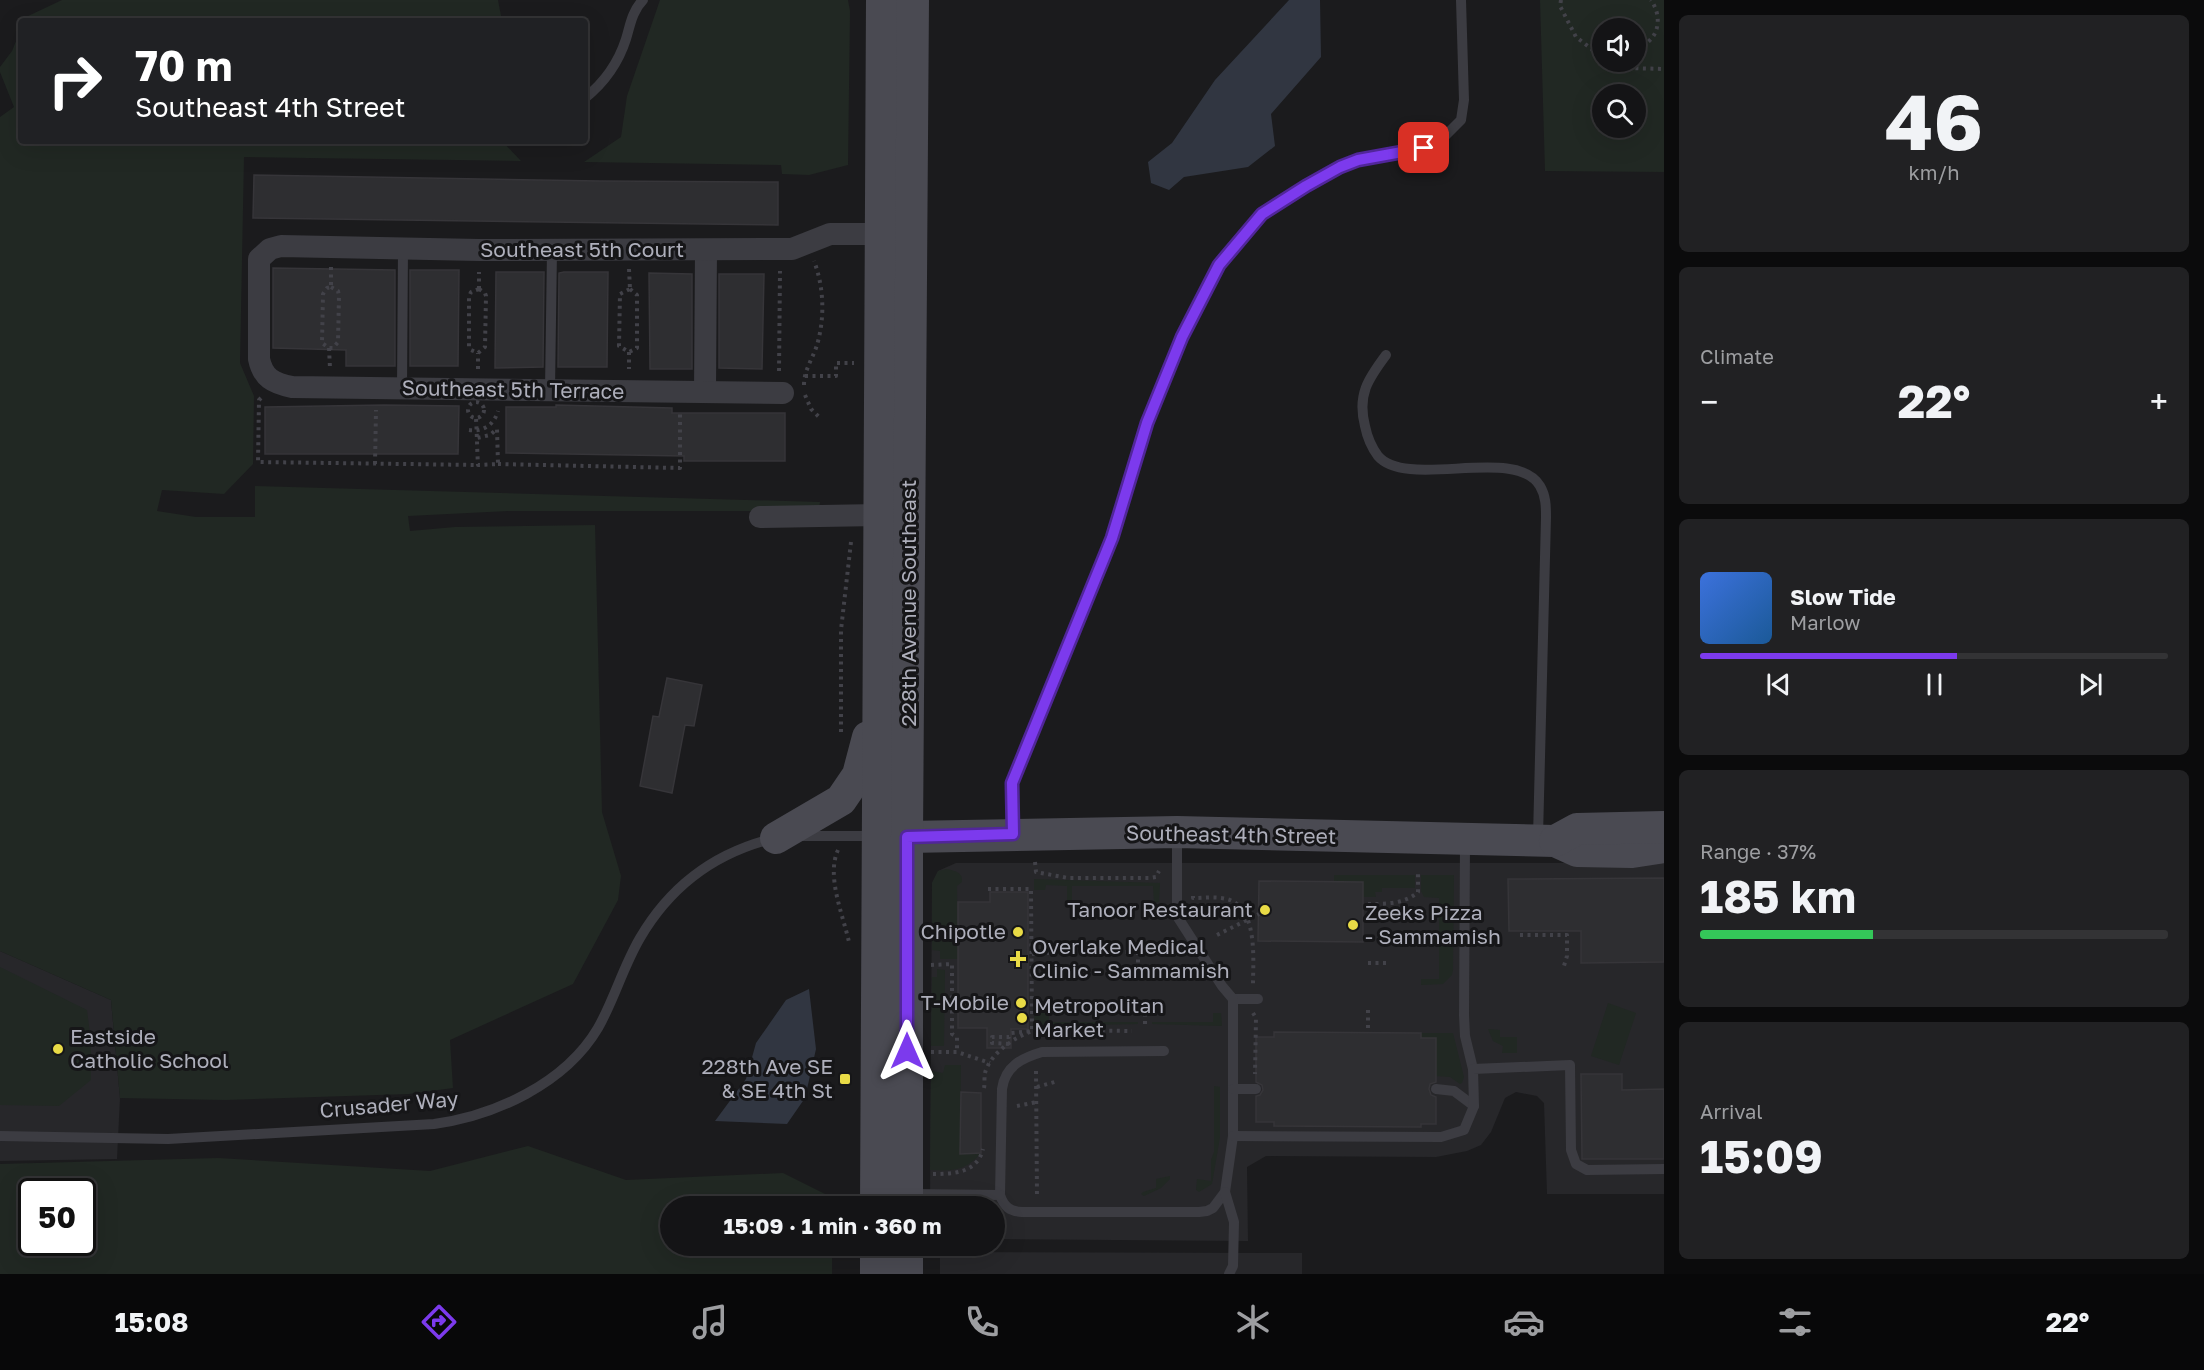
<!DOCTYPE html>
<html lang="en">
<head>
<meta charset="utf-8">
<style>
  body { margin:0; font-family:"Golos Text",sans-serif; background:#212123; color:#f1f3f6; height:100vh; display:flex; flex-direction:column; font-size:22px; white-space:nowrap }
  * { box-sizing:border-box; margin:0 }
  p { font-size:20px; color:#9d9ea1 }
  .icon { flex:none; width:33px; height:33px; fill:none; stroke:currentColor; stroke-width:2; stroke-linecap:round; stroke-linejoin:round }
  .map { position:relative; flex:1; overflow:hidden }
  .sheet { display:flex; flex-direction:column; gap:15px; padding:15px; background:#0b0b0c; width:540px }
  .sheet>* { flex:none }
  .guide { position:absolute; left:18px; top:18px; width:570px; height:126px; border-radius:6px; box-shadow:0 6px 24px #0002,0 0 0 2px #333335; background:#202124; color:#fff; overflow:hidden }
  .buttons { position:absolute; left:1592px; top:18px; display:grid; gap:12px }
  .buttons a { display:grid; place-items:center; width:54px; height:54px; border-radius:50%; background:#141416; box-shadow:0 6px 24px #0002,0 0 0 2px #333335; font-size:30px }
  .speed { position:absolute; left:18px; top:1178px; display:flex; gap:12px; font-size:30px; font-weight:700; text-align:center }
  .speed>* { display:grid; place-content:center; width:78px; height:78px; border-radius:50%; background:#141416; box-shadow:0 6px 24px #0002,0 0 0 2px #333335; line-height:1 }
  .speed .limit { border:3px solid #111; border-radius:9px; background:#fff; color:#111 }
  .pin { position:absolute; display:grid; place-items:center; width:51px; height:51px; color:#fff; margin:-26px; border-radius:12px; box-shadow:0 3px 9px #0006 }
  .me { position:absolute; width:66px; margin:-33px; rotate:0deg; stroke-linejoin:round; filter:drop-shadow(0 0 4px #0008) }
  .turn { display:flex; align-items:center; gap:21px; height:126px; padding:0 18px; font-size:27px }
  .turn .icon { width:78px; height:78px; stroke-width:2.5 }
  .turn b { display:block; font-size:42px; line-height:51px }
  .big { font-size:45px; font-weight:700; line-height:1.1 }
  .sheet .widget { flex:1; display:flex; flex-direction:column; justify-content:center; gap:9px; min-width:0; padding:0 21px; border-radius:9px; background:#212123 }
  .sheet .dial { align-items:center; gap:0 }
  .dial b { font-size:78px; line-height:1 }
  .song { display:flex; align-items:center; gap:18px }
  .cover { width:72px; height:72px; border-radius:9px; background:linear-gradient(135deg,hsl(220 70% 55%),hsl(210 70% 35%)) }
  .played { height:6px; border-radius:3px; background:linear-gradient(90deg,#7c3aed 55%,#333335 55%) }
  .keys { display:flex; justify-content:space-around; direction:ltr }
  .heat { display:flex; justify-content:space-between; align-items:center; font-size:33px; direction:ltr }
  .charge { height:9px; border-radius:4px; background:linear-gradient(90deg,#34c759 37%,#333335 0) }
  .trip { position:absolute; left:660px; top:1196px; width:345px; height:60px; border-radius:30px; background:#141416; box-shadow:0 6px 24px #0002,0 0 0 2px #333335; font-weight:700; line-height:60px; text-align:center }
  .dock { display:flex; height:96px; justify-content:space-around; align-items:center; background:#080809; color:#9d9ea1 }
  .dock .icon { width:42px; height:42px }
  .dock .selected { color:#7c3aed }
  .dock b { font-size:27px; color:#f1f3f6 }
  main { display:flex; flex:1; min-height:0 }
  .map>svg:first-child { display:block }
  .built { fill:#27272a }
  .green { fill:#212823; fill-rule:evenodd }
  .water { fill:#313641 }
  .building { fill:#2e2e31; stroke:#363539; stroke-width:1.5 }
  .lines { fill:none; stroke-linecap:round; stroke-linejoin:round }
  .path { stroke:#424249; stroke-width:4; stroke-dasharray:3 4.5; stroke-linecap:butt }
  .lane { stroke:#3c3c42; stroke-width:10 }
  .street { stroke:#3c3c42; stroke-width:22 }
  .secondary { stroke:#4a4a52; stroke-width:32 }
  .route-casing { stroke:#51269a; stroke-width:15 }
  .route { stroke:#7c3aed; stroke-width:10 }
  .poi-dot { fill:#e9db46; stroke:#161618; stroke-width:2 }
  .labels { text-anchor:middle; stroke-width:6; stroke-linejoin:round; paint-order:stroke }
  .street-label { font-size:21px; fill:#aeafbb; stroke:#161618 }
  .poi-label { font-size:21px; fill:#aeafbb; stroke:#161618; text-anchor:end }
</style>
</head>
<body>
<main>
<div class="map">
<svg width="1664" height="1274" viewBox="0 0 1664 1274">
  <rect width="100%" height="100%" fill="#1b1b1d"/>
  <g class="built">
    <path d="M 956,863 L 1664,863 L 1664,1194 L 1547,1194 L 1544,1103 L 1537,1096 L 1516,1092 L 1505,1098 L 1491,1132 L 1481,1145 L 1467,1151 L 1436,1157 L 1266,1156 L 1247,1167 L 1248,1241 L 995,1239 L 994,1206 L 930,1206 L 932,883 L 938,871 Z"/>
    <path d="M 0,951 L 111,1000 L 120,1098 L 117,1159 L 0,1161 Z"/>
    <path d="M 940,1252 L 1302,1253 L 1302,1274 L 940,1274 Z"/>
  </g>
  <g class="green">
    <path d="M 62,0 L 498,0 L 502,21 L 24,21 L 26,17 Z"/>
    <path d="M 660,0 L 848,0 L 850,11 L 848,165 L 809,175 L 782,174 L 781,165 L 584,162 L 621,137 L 627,96 Z"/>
    <path d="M 1540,0 L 1664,0 L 1664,172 L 1545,171 ZM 1635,28 L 1635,62 L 1602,62 L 1602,28 ZM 1602,94 L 1635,94 L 1635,128 L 1602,128 Z"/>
    <path d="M 21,29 L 21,141 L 502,141 L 521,161 L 244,157 L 240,363 L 254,396 L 253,464 L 224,494 L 162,490 L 157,511 L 196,517 L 255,517 L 255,486 L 820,502 L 819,509 L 759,511 L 508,511 L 408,516 L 410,531 L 455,527 L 595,525 L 602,812 L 621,876 L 618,900 L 573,984 L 450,1040 L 453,1088 L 409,1094 L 225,1100 L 120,1098 L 111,1000 L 0,951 L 0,117 L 14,107 L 0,72 L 0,67 L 12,51 Z"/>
    <path d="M 947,869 C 955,871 963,872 962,882 L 957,886 L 958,959 L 940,959 L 940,951 L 932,950 L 932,883 L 938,871 Z"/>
    <path d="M 1334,875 L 1415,875 L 1415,888 L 1382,888 L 1382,892 L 1375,892 L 1376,897 L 1363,897 L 1363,882 L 1334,882 Z"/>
    <path d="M 1421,875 L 1454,875 L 1453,970 L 1452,975 L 1443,984 L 1421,985 L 1421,979 L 1439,979 L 1439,898 L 1424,897 L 1421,891 Z"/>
    <path d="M 1034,879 L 1160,883 L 1159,902 L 1154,903 L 1153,886 L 1072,886 L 1072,903 L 1067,903 L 1067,886 L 1046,885 L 1045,890 L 1034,890 Z"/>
    <path d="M 0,967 L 87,1010 L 91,1042 L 91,1080 L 59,1106 L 0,1105 Z"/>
    <path d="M 937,969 L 945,970 L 944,1046 L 931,1046 L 932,977 L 937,977 Z"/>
    <path d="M 1033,1003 L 1049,1003 L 1049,1022 L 1138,1022 L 1138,1024 L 1035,1026 Z"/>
    <path d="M 1608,1003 L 1636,1013 L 1619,1065 L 1591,1056 Z"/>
    <path d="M 1213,1013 L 1221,1013 L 1222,1026 L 1152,1024 L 1152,1022 L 1213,1022 Z"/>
    <path d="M 1488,1029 L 1500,1030 L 1500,1037 L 1517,1037 L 1517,1053 L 1502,1053 L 1503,1046 L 1493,1041 Z"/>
    <path d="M 1421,1033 L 1453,1033 L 1464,1077 L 1462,1083 L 1460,1084 L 1450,1077 L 1436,1076 L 1436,1038 L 1421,1038 Z"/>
    <path d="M 945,1065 L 961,1065 L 960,1153 L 981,1153 C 966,1171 952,1171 930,1170 L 931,1071 L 943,1073 Z"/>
    <path d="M 1214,1086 L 1220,1087 L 1220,1137 L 1212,1184 L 1199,1192 L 1196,1190 L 1197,1179 L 1211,1181 L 1211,1160 L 1214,1152 Z"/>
    <path d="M 528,1146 L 626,1180 L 783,1173 L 831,1197 L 831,1206 L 670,1206 L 670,1245 L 832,1245 L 832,1274 L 0,1274 L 0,1164 L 218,1158 L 430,1171 ZM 32,1191 L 82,1191 L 82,1242 L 32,1242 Z"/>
    <path d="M 1170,1176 L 1170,1179 L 1161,1188 L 1144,1196 L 1141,1194 L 1143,1192 L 1156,1188 L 1156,1179 Z"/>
  </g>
  <g class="water">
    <path d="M 1289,0 L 1320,0 L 1321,57 L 1271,114 L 1275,146 L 1248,167 L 1184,177 L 1169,190 L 1151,183 L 1148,162 L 1172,143 L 1215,80 Z"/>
    <path d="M 809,989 L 816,1049 L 805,1098 L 787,1124 L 715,1121 L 746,1079 L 756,1043 L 786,1000 Z"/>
  </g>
  <g class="building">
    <path d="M 254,175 L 600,181 L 778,182 L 778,225 L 253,218 Z"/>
    <path d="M 273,268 L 395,270 L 395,366 L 346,366 L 346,350 L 273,348 Z"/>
    <path d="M 410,270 L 459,270 L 458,366 L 410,366 Z"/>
    <path d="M 496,272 L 544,272 L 543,367 L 495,368 Z"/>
    <path d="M 564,272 L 608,272 L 607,367 L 558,367 L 559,273 Z"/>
    <path d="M 649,273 L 692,274 L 692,369 L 650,369 Z"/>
    <path d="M 719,274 L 764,274 L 762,369 L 719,368 Z"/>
    <path d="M 384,405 L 459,406 L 458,454 L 265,454 L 265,407 Z"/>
    <path d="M 556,405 L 672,408 L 672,413 L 785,413 L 785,461 L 684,461 L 684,456 L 506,453 L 506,407 L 556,407 Z"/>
    <path d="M 667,678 L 702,685 L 694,726 L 685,725 L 672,793 L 640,786 L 653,716 L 659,717 Z"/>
    <path d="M 1664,878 L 1664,962 L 1581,963 L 1581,931 L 1509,931 L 1508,879 Z"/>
    <path d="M 1259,881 L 1363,882 L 1363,942 L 1258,941 Z"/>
    <path d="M 990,892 L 1028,892 L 1028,1029 L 1011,1029 L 1011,1048 L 987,1048 L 987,1028 L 958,1028 L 958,902 L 990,902 Z"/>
    <path d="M 1274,1032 L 1421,1033 L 1421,1038 L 1436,1038 L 1436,1082 L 1430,1084 L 1429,1089 L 1431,1095 L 1436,1097 L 1436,1124 L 1421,1124 L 1421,1127 L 1274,1126 L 1274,1122 L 1256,1122 L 1256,1096 L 1260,1095 L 1263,1090 L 1262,1085 L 1256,1082 L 1256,1037 L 1274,1037 Z"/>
    <path d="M 1581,1074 L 1622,1074 L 1622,1090 L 1664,1089 L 1664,1159 L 1582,1159 Z"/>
    <path d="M 961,1092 L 981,1093 L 981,1153 L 960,1154 Z"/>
  </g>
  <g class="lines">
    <g class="path">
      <path d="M 1561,0 L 1560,6 L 1576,37 L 1602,57"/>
      <path d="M 1635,48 C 1658,43 1664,19 1651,0"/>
      <path d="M 1614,62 L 1630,68 L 1664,69"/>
      <path d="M 331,267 L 331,287"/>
      <path d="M 629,269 L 630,289"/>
      <path d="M 331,287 L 338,291 L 339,296 L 338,342 L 333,348 L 329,348 L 322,343 L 323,294 L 327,288 Z"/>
      <path d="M 479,289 L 485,293 L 486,296 L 485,347 L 478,353 L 471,350 L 469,347 L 469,297 L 471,292 Z"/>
      <path d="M 479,289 L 479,272"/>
      <path d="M 630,289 L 637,295 L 637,348 L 629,352 L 619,346 L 620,294 Z"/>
      <path d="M 329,348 L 330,368"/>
      <path d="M 629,352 L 629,369"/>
      <path d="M 478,369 L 478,353"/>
      <path d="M 779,371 L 780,271"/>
      <path d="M 805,376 L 836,376 L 836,363 L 854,363"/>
      <path d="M 804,385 C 804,370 813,358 817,345 C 825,318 824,287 814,261"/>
      <path d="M 805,395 L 811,409 L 819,417"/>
      <path d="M 261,398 L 259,400 L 258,462 L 478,465"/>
      <circle cx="476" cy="410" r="8"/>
      <path d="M 476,419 C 477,434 477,449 478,465 L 498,464 L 497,429 L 490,435 L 477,438"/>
      <path d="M 469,430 C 483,432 494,425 498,411"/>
      <path d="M 375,464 L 376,410"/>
      <path d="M 498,464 L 680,468 L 680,411"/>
      <path d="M 841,732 L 841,630 L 851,542"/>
      <path d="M 838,850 C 826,876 843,915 849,942"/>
      <path d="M 1035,862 L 1036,872 L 1068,878 L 1150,878 L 1156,877 L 1159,871"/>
      <path d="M 988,889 L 1031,889 L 1032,1031 L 1011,1033 L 1009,1037 L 992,1037 L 992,1043 L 1010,1044"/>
      <path d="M 1193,896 L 1193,898 C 1204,898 1219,896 1230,900 C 1258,911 1253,961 1253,985"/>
      <path d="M 1368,904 C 1385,904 1405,904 1418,892 L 1418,871"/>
      <path d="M 1217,935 L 1259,914"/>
      <path d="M 1520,935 L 1567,935 L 1567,956 L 1563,969"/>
      <path d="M 1138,952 L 1138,974"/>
      <path d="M 1073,953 L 1177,951"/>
      <path d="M 1032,954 L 1049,953"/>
      <path d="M 1368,963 L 1390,963"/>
      <path d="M 931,965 L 952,964 L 952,1034 L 957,1037 L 957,1052"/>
      <path d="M 1253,1013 L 1256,1018 L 1255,1074"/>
      <path d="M 1145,1024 L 1145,1008"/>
      <path d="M 1368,1028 L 1368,1009"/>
      <path d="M 931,1052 L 957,1052 L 990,1063"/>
      <path d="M 1036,1071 L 1037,1197"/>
      <path d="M 1037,1087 L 1058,1081"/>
      <path d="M 984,1088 C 985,1083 984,1077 985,1073 C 990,1053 1018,1034 1037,1030 L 1132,1031"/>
      <path d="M 1017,1106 L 1037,1102"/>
      <path d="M 933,1174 C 954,1174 977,1173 983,1149"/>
    </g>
    <g class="lane">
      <path d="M 585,98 C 605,82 618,64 626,39 C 630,26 632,11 643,0"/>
      <path d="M 1386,355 C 1368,379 1357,395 1365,426 C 1367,436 1372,448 1378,456 C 1407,490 1516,445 1540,486 C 1546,496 1546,507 1546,517 L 1538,837"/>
      <path d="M 402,388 L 403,249"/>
      <path d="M 550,390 L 552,250"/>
      <path d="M 1013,833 L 1012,783 L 1112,538 L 1147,423 L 1182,337 L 1219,265 L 1262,214 L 1306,186 L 1340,167 L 1358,160 L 1424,148 L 1444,137 L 1461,120 L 1464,100 L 1461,0"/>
      <path d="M 799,836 L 877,836"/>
      <path d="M 1465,843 L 1464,1015 L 1465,1036 L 1473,1069"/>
      <path d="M 1233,999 L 1258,999"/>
      <path d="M 1164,1051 L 1042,1052 C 1022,1058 1005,1066 1002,1089 L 1000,1195 C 1004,1207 1010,1211 1022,1212 L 1199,1212 L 1207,1211 L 1213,1208 L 1225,1192 L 1233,1136 L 1233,999 L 1222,986 L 1177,916 L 1177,834"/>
      <path d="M 1233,1089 L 1256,1089"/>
      <path d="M 1436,1089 L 1454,1091 L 1474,1106"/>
      <path d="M 0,1136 L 168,1139 L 434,1124 C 494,1116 565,1084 598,1028 C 614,1000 623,967 640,938 C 671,885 716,852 775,838"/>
      <path d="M 1233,1136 L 1441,1137 L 1464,1130 L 1474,1106 L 1473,1069 L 1570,1065 L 1571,1150 L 1576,1164 L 1587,1170 L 1664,1169"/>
      <path d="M 1225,1192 L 1234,1222 L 1233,1266 L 1229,1274"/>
      <path d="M 910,1194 L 1000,1195"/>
    </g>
    <g class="street">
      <path d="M 705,392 L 706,250"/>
      <path d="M 783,393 L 292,387 C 273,383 263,378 259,359 L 259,259 L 270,249 L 281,246 L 479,250 L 780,249 L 792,249 L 830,234 L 881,234"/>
      <path d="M 760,517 L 879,515"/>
    </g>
    <g class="secondary">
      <path d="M 907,837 L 1177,832 L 1555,841 L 1577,851 L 1632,852 L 1664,847"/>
      <path d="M 776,838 L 841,800 L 858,775 L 868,737"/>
      <path d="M 1555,841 L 1577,829 L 1664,827"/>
      <path d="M 876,1206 L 882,0"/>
      <path d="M 907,1206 L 907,837 L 913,0"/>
      <path d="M 907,1245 L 907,1274"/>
      <path d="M 876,1274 L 876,1245"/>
    </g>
  </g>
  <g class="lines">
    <g class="route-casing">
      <path id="route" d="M 907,1051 L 907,837 L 1013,834 L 1012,783 L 1112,538 L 1147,423 L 1182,337 L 1219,265 L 1262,214 L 1306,186 L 1340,167 L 1358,160 L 1424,148"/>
    </g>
    <use href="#route" class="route"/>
  </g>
  <g class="poi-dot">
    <circle cx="1265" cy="910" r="6"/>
    <circle cx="1353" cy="925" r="6"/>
    <circle cx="1018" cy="932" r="6"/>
    <path d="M1015 950h6v6h6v6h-6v6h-6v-6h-6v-6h6z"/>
    <circle cx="1021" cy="1003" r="6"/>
    <circle cx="1022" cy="1018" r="6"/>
    <circle cx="58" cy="1049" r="6"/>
    <rect x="839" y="1073" width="12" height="12" rx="3"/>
  </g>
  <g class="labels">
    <g class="street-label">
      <text x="582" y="257">Southeast 5th Court</text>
      <text transform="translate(513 390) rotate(1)" y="7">Southeast 5th Terrace</text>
      <text transform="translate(909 603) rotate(-90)" y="7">228th Avenue Southeast</text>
      <text transform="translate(1231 835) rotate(1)" y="7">Southeast 4th Street</text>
      <text transform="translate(389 1105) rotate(-5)" y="7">Crusader Way</text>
    </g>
    <g class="poi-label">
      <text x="1253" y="917">Tanoor Restaurant</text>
      <text x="1365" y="920" text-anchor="start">Zeeks Pizza<tspan x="1365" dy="24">- Sammamish</tspan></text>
      <text x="1006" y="939">Chipotle</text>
      <text x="1032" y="954" text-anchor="start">Overlake Medical<tspan x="1032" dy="24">Clinic - Sammamish</tspan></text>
      <text x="1009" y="1010">T-Mobile</text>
      <text x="1034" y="1013" text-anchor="start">Metropolitan<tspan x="1034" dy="24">Market</tspan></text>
      <text x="70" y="1044" text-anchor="start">Eastside<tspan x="70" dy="24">Catholic School</tspan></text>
      <text x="833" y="1074">228th Ave SE<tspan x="833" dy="24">&amp; SE 4th St</tspan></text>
    </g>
  </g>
</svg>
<div class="buttons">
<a><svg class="icon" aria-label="sound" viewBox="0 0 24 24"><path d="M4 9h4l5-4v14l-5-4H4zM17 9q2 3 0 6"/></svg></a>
<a><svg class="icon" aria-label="search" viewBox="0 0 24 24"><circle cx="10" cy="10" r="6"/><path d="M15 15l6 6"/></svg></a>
</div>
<div class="speed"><div class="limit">50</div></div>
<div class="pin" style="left:1424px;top:148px;background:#d93025"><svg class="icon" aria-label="arrive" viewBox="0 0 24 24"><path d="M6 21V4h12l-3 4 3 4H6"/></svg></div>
<svg class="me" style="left:907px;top:1051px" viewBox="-20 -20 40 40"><path d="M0-17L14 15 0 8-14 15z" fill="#7c3aed" stroke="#fff" stroke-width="4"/></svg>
<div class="trip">15:09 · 1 min · 360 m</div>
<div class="guide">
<div class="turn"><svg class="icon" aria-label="right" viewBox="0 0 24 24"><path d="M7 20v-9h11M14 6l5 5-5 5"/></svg><div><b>70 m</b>Southeast 4th Street</div></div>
</div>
</div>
<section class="sheet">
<div class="widget dial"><b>46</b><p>km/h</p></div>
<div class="widget"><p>Climate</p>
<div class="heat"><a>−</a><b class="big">22°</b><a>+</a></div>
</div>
<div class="widget">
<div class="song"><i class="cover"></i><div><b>Slow Tide</b><p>Marlow</p></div></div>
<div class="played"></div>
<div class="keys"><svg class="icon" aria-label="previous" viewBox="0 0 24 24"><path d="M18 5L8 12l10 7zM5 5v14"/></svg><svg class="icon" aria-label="pause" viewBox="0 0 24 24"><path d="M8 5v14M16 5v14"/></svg><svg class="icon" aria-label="next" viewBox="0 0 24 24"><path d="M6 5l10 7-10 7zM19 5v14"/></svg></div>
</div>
<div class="widget"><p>Range · 37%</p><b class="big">185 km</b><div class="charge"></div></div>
<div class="widget"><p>Arrival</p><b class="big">15:09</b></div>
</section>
</main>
<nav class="dock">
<b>15:08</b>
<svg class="icon selected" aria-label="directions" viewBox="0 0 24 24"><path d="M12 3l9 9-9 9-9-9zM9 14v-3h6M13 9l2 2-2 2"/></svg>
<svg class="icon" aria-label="music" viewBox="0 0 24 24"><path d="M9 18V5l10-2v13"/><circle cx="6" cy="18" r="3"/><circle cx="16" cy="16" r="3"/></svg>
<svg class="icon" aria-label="phone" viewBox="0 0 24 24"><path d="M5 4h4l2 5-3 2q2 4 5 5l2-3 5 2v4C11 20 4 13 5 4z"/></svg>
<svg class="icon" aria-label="climate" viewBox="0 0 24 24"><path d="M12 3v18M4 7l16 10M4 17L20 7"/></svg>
<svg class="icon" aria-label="car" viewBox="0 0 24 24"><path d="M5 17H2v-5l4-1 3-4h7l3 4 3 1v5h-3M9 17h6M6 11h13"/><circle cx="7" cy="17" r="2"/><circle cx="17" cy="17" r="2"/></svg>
<svg class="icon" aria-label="filters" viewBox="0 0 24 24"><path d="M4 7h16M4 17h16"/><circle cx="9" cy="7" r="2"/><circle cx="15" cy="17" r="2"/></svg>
<b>22°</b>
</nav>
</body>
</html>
